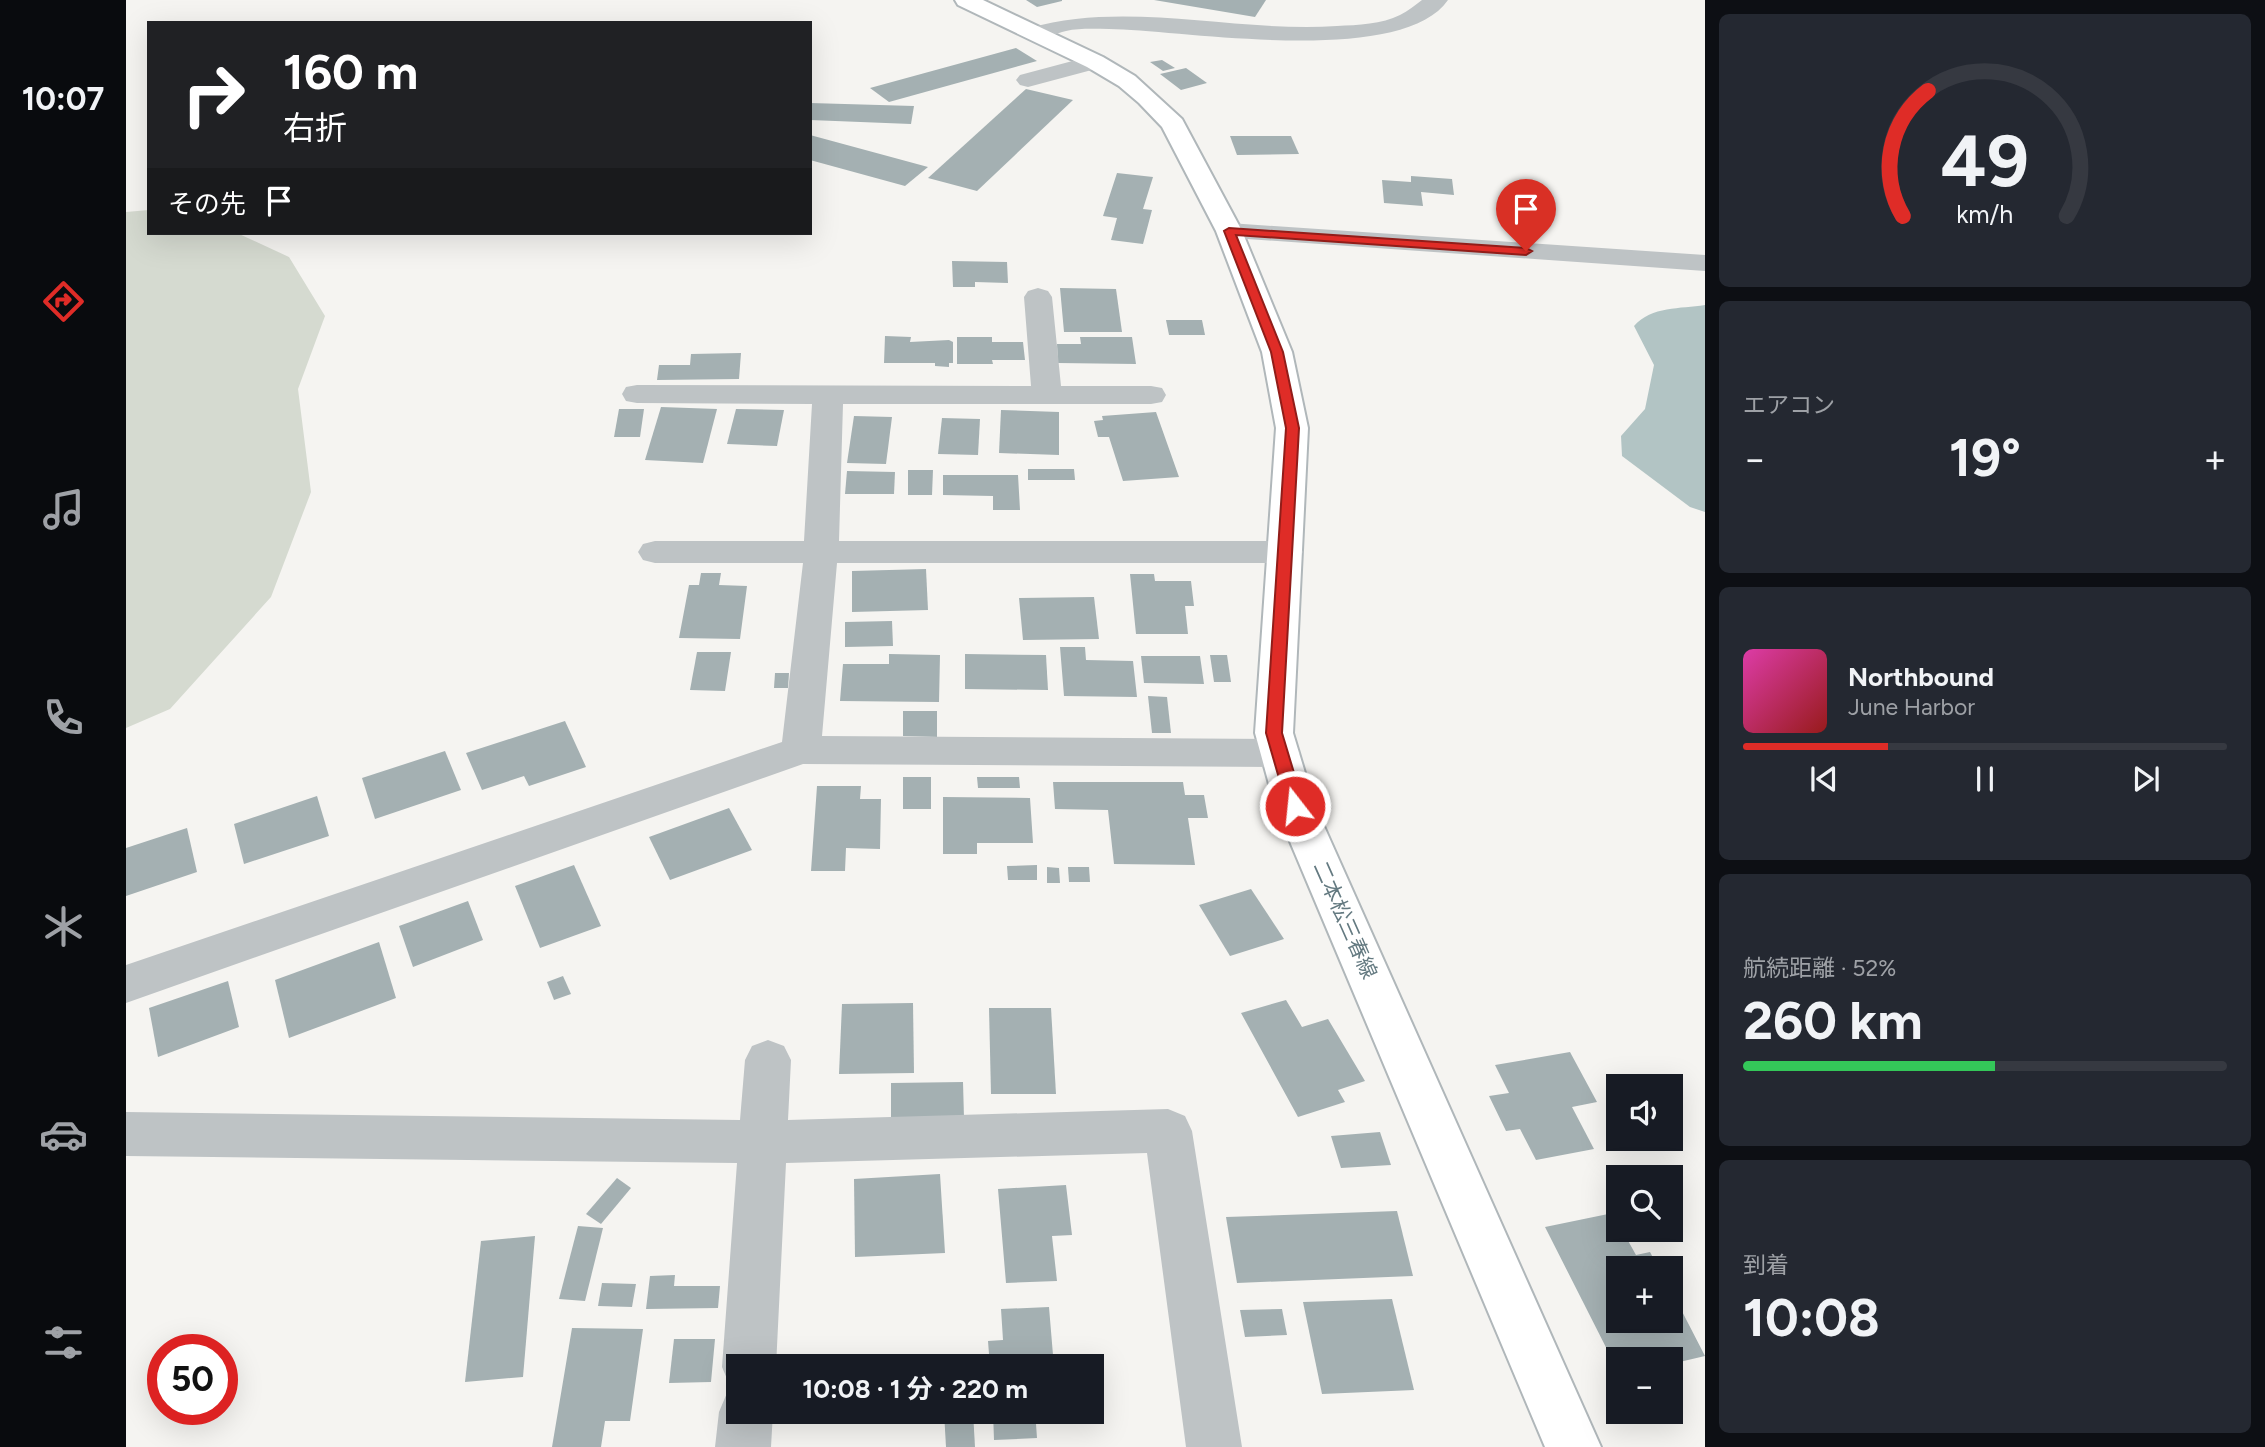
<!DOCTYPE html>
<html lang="ja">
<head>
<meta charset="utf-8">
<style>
  body { margin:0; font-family:Figtree,"Noto Sans JP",sans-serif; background:#242831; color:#f1f3f6; height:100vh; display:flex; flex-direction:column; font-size:26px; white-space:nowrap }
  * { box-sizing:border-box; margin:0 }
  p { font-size:23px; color:#9ea1a6 }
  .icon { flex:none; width:38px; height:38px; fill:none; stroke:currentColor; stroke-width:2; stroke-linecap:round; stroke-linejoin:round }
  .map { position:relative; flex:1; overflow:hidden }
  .details { display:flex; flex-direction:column; gap:14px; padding:14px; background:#0d0f14; width:560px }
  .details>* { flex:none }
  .guide { position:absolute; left:21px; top:21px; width:665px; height:214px; border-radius:0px; box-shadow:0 7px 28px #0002; background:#202124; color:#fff; overflow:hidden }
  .buttons { position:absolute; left:1480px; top:1074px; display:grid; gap:14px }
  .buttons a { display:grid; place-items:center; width:77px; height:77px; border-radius:0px; background:#171b24; box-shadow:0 7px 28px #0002; font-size:35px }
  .speed { position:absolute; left:21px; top:1334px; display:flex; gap:14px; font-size:35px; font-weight:700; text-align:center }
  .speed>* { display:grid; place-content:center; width:91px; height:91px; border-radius:50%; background:#171b24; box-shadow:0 7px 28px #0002; line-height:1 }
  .speed .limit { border:10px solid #d22; background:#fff; color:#111 }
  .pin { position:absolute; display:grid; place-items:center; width:60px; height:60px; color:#fff; margin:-72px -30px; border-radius:50% 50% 50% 0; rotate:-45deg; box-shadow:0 0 7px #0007 }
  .pin .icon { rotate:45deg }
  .me { position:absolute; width:77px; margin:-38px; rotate:344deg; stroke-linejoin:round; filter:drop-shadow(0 0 5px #0008) }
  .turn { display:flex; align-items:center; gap:24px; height:147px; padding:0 21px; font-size:32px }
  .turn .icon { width:91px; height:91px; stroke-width:2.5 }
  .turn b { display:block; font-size:49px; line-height:60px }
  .then { display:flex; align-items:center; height:66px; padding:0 21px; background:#0003; gap:14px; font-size:26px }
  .big { font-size:52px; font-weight:700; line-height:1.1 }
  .details .widget { flex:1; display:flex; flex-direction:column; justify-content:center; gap:10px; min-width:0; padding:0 24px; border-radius:10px; background:#242831 }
  .details .dial { align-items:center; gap:0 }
  .dial svg { height:182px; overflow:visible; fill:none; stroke:#363941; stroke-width:7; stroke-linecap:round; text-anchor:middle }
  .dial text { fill:#f1f3f6; stroke:none }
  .song { display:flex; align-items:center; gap:21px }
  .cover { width:84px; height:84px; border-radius:10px; background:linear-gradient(135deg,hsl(320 70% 55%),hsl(0 70% 35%)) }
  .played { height:7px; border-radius:4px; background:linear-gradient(90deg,#df2c27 30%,#363941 30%) }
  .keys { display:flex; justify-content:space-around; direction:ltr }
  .heat { display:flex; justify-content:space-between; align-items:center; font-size:38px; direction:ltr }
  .charge { height:10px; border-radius:5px; background:linear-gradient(90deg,#34c759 52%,#363941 0) }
  .trip { position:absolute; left:600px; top:1354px; width:378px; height:70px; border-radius:0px; background:#171b24; box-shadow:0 7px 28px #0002; font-weight:700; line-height:70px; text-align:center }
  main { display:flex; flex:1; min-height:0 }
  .menu { display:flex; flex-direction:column; width:126px; justify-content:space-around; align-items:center; background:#090b0e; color:#9ea1a6 }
  .menu .icon { width:49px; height:49px }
  .menu .active { color:#df2c27 }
  .menu b { font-size:32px; color:#f1f3f6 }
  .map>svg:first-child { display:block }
  .green { fill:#d5dad0 }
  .water { fill:#b2c4c4 }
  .building { fill:#a4b0b2 }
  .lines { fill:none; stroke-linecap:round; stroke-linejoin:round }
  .secondary-casing { stroke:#b0b7ba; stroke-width:4 }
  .minor { fill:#bec3c5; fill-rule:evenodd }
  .tertiary { fill:#bec3c5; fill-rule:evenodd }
  .secondary { fill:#fff; fill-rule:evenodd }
  .route { fill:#df2c27; stroke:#911d19; stroke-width:2 }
  .labels { text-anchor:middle; stroke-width:7; stroke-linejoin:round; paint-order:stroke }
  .street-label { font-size:21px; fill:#647a81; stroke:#fff }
</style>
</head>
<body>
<main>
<nav class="menu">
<b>10:07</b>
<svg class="icon active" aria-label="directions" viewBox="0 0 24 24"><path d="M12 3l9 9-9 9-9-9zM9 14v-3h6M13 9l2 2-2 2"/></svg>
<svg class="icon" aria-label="music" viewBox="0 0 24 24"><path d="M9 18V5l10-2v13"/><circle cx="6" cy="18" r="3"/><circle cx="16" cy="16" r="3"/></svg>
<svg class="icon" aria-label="phone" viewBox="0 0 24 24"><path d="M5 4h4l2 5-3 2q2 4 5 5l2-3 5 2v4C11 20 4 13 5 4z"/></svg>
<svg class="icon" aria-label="climate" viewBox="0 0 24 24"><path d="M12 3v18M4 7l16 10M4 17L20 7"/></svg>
<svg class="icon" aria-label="car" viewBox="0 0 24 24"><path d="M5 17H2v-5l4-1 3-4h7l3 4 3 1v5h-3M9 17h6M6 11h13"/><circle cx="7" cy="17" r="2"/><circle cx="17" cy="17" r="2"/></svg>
<svg class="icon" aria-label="filters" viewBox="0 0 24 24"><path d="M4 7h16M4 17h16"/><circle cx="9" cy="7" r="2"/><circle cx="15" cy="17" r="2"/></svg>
</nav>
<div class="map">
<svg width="1579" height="1447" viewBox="0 0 1579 1447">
  <rect width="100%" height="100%" fill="#f5f4f1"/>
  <path class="green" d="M 23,210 L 23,233 L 111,233 L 163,257 L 199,316 L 172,389 L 185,492 L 145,597 L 44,709 L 0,728 L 0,212 Z"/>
  <path class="water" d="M 1579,305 L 1579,512 L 1564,507 L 1496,456 L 1495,436 L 1519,409 L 1528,365 L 1508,326 C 1526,306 1554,309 1579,305 Z"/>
  <g class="building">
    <path d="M 900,0 L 936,0 L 936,1 L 911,7 Z"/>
    <path d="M 1028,0 L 1140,0 L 1129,17 Z"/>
    <path d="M 890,48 L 911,61 L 763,102 L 744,88 Z"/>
    <path d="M 1036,60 L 1049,68 L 1037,71 L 1024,62 Z"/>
    <path d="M 1060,68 L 1081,83 L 1055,90 L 1034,74 Z"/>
    <path d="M 900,89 L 947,100 L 851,191 L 802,178 Z"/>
    <path d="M 684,103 L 788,106 L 785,124 L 684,120 Z"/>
    <path d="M 684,135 L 802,167 L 779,186 L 684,160 Z"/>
    <path d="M 1104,136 L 1165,136 L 1173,154 L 1111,155 Z"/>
    <path d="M 991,173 L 1027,177 L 1017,209 L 1026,210 L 1017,244 L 985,240 L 991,218 L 977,216 Z"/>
    <path d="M 1285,176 L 1326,179 L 1328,195 L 1295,192 L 1297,206 L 1258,203 L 1256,180 L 1285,182 Z"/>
    <path d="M 826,261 L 881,262 L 882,283 L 849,282 L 849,287 L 827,287 Z"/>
    <path d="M 934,288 L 990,289 L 996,332 L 938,332 Z"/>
    <path d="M 1040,320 L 1076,320 L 1079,335 L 1043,335 Z"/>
    <path d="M 759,336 L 785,337 L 784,342 L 823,340 L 827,342 L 827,363 L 823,363 L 823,367 L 809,366 L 809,363 L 758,363 Z"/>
    <path d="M 831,337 L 866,337 L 866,342 L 897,342 L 899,360 L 866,360 L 867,364 L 831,364 Z"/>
    <path d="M 954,337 L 1006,337 L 1010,364 L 932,363 L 931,344 L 955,344 Z"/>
    <path d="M 615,353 L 613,379 L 531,380 L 533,365 L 564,365 L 565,354 Z"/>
    <path d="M 535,407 L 591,409 L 577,463 L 519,460 Z"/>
    <path d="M 493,409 L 518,409 L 514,437 L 488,437 Z"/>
    <path d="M 610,409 L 658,410 L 651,446 L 601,444 Z"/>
    <path d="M 875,410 L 933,412 L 933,455 L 873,453 Z"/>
    <path d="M 1030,412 L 1053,477 L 997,481 L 983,437 L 972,437 L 968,421 L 977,420 L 976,416 Z"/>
    <path d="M 728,416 L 766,417 L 760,464 L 721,463 Z"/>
    <path d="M 816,418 L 854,419 L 852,455 L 812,454 Z"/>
    <path d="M 902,469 L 948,469 L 949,480 L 902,480 Z"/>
    <path d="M 782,470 L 807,470 L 806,495 L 782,495 Z"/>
    <path d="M 721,471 L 769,472 L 768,494 L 719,494 Z"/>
    <path d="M 817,475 L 892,475 L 894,510 L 867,510 L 867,496 L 817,495 Z"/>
    <path d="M 800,569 L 802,610 L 726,612 L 726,571 Z"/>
    <path d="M 575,573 L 595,573 L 593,585 L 621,586 L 614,639 L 553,638 L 563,585 L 573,585 Z"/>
    <path d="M 1004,574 L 1028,574 L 1029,581 L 1065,581 L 1068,606 L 1059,606 L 1062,634 L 1010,634 Z"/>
    <path d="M 968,597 L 973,639 L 897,640 L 893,598 Z"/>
    <path d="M 766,621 L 767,646 L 719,647 L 719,622 Z"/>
    <path d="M 934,647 L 959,647 L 960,660 L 1007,661 L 1011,697 L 938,696 Z"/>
    <path d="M 571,652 L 605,652 L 599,691 L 564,690 Z"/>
    <path d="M 763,654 L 814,655 L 813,702 L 714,701 L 717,664 L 763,664 Z"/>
    <path d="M 839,654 L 920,655 L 922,690 L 839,689 Z"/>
    <path d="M 1084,655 L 1101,655 L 1105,682 L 1088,682 Z"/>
    <path d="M 1015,656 L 1074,656 L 1078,684 L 1018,683 Z"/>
    <path d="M 649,673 L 663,673 L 662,688 L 648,688 Z"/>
    <path d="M 1022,696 L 1041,697 L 1045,733 L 1026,733 Z"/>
    <path d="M 777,711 L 811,711 L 811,737 L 777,736 Z"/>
    <path d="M 439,721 L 460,767 L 403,786 L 398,776 L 356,790 L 340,753 Z"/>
    <path d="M 319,751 L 335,790 L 249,819 L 236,778 Z"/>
    <rect x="777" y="777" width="28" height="32"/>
    <path d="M 851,777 L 893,777 L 894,788 L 852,788 Z"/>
    <path d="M 927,782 L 1057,782 L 1059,795 L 1078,795 L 1082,818 L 1062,818 L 1069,865 L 988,864 L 982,810 L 929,809 Z"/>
    <path d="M 691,786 L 735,786 L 734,799 L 755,799 L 754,849 L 720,848 L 719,871 L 685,871 Z"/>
    <path d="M 191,796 L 203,836 L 118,864 L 108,824 Z"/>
    <path d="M 817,797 L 904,798 L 907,843 L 851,843 L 851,854 L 817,854 Z"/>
    <path d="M 603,808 L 626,850 L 544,880 L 523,837 Z"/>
    <path d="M 61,828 L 71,872 L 0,896 L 0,848 Z"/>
    <path d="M 448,865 L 475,926 L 414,948 L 389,886 Z"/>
    <path d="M 911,865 L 911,880 L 882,880 L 881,866 Z"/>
    <path d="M 921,867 L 933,868 L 934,883 L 921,883 Z"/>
    <path d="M 942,867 L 963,867 L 964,882 L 943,882 Z"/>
    <path d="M 1125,889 L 1158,939 L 1104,956 L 1073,905 Z"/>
    <path d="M 342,901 L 357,940 L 287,967 L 273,926 Z"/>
    <path d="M 253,942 L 270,998 L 163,1038 L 149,980 Z"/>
    <path d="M 437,976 L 445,994 L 428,1000 L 421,982 Z"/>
    <path d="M 102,981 L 113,1027 L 32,1057 L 23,1008 Z"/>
    <path d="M 1160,1000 L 1176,1027 L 1202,1019 L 1239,1081 L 1212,1090 L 1219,1102 L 1172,1117 L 1115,1013 Z"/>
    <path d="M 787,1003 L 788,1073 L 713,1074 L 716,1004 Z"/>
    <path d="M 863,1008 L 925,1008 L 930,1094 L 865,1094 Z"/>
    <path d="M 1444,1052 L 1471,1102 L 1446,1107 L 1468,1149 L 1410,1160 L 1394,1129 L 1380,1131 L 1363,1096 L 1383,1093 L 1369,1065 Z"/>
    <path d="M 837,1082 L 838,1118 L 765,1119 L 765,1083 Z"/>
    <path d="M 1254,1132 L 1265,1165 L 1215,1168 L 1205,1136 Z"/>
    <path d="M 814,1174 L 819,1253 L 729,1257 L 728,1179 Z"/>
    <path d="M 491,1178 L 505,1188 L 475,1224 L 460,1214 Z"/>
    <path d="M 940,1185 L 946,1235 L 926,1236 L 931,1281 L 880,1283 L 872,1189 Z"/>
    <path d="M 1271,1211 L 1287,1276 L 1111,1283 L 1100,1217 Z"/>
    <path d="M 1487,1213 L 1493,1224 L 1493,1230 L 1496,1230 L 1510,1255 L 1524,1252 L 1533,1269 L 1493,1269 L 1493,1321 L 1545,1321 L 1545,1290 L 1579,1356 L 1545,1364 L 1545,1360 L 1493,1360 L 1493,1373 L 1419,1227 Z"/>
    <path d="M 452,1226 L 477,1228 L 459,1301 L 433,1299 Z"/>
    <path d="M 409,1236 L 397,1377 L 339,1382 L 355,1241 Z"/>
    <path d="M 549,1275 L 548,1286 L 594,1286 L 592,1308 L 520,1309 L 524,1276 Z"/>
    <path d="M 476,1283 L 510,1284 L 506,1307 L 472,1306 Z"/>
    <path d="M 1266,1299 L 1288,1390 L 1196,1394 L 1177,1302 Z"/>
    <path d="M 923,1307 L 928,1367 L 864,1367 L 862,1341 L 877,1340 L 875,1309 Z"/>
    <path d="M 1156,1309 L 1161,1335 L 1119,1337 L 1114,1310 Z"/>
    <path d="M 446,1328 L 517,1329 L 504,1421 L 479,1421 L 475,1447 L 426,1447 Z"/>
    <path d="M 548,1339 L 589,1339 L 585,1382 L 543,1383 Z"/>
    <path d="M 818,1412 L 847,1412 L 849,1447 L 820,1447 Z"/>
    <path d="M 867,1412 L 962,1412 L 963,1422 L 910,1424 L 911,1438 L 868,1440 Z"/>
  </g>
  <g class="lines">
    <g class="secondary-casing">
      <path id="secondary" d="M 829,0 L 857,0 L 977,57 L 1009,76 L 1056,119 L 1116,231 L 1166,352 L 1182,428 L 1167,733 L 1189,806 L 1475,1447 L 1419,1447 L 1149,806 L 1129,733 L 1150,428 L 1136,352 L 1090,231 L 1036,127 L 1013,103 L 993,86 L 961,67 L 832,5 Z"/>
    </g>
    <g class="minor">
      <path d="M 1296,0 L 1322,0 C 1275,68 1057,30 983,29 C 969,29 953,28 940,31 C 927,34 918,41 904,38 L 901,33 L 904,28 C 1001,0 1111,33 1211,26 C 1232,25 1256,24 1274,15 C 1282,11 1289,5 1296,0 Z"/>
      <path d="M 969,55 L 977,57 L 981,62 L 977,67 L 902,87 L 894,85 L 890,80 L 894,75 Z"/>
      <path d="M 912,288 L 922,291 L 926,297 L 935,386 L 1025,386 L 1036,388 L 1040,395 L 1036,402 L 1025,404 L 717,404 L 713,541 L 1160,541 L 1172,544 L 1177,552 L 1172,560 L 1160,563 L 711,563 L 696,736 L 1154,739 L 1168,743 L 1174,753 L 1168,763 L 1154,767 L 677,764 L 0,1003 L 0,965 L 656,742 L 677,563 L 529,563 L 517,560 L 512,552 L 517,544 L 529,541 L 678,541 L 686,404 L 511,403 L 500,401 L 496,394 L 500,387 L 511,385 L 905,386 L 898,297 L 902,291 Z"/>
      <path d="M 642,1040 L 658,1046 L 665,1060 L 662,1120 L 1042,1109 L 1059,1116 L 1066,1131 L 1116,1447 L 1060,1447 L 1021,1153 L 660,1163 L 650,1367 L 612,1367 L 612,1412 L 647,1412 L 645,1447 L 589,1447 L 593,1412 L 601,1393 L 611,1389 L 604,1386 L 596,1367 L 611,1163 L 0,1156 L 0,1112 L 614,1120 L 619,1060 L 626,1046 Z"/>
    </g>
    <path class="tertiary" d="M 1103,223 L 1579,255 L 1579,271 L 1093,237 L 1090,231 L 1093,225 Z"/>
    <use href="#secondary" class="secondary"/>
  </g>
  <path class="route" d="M 1103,228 L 1400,248 L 1406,251 L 1400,255 L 1110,235 L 1157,352 L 1173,428 L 1156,733 L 1178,806 L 1169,813 L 1161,806 L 1140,733 L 1160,428 L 1145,352 L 1098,231 Z"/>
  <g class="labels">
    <g class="street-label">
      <text transform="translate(1219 920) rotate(66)" y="7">二本松三春線</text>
    </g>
  </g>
</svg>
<div class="buttons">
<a><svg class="icon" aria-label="sound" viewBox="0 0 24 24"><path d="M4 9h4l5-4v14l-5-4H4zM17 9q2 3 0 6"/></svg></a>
<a><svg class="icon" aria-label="search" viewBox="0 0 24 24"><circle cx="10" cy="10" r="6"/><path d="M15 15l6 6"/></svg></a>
<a>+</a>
<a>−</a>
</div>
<div class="speed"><div class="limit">50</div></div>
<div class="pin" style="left:1400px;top:251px;background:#d93025"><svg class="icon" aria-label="arrive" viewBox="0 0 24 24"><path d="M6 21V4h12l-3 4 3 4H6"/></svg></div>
<svg class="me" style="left:1169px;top:806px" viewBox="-20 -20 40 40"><circle r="17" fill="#df2c27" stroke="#fff" stroke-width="3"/><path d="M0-11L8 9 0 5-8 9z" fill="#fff"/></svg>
<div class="trip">10:08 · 1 分 · 220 m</div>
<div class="guide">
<div class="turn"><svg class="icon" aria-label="right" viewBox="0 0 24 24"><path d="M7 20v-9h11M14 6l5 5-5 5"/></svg><div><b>160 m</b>右折</div></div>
<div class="then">その先<svg class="icon" aria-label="arrive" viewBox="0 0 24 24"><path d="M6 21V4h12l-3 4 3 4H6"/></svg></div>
</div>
</div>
<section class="details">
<div class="widget dial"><svg viewBox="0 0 100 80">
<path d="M14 69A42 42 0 1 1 86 69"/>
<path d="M14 69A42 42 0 0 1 25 14" stroke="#df2c27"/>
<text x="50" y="56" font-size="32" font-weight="700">49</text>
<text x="50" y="72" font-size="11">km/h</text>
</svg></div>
<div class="widget"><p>エアコン</p>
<div class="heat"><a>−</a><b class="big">19°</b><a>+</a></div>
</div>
<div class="widget">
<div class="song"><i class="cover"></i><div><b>Northbound</b><p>June Harbor</p></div></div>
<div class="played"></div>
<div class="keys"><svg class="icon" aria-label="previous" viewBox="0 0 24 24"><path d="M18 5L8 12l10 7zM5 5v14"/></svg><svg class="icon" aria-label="pause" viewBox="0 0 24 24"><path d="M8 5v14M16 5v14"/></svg><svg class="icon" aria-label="next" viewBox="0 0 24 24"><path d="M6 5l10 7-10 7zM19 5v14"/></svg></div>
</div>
<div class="widget"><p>航続距離 · 52%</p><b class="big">260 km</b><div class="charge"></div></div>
<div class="widget"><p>到着</p><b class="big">10:08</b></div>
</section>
</main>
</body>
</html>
